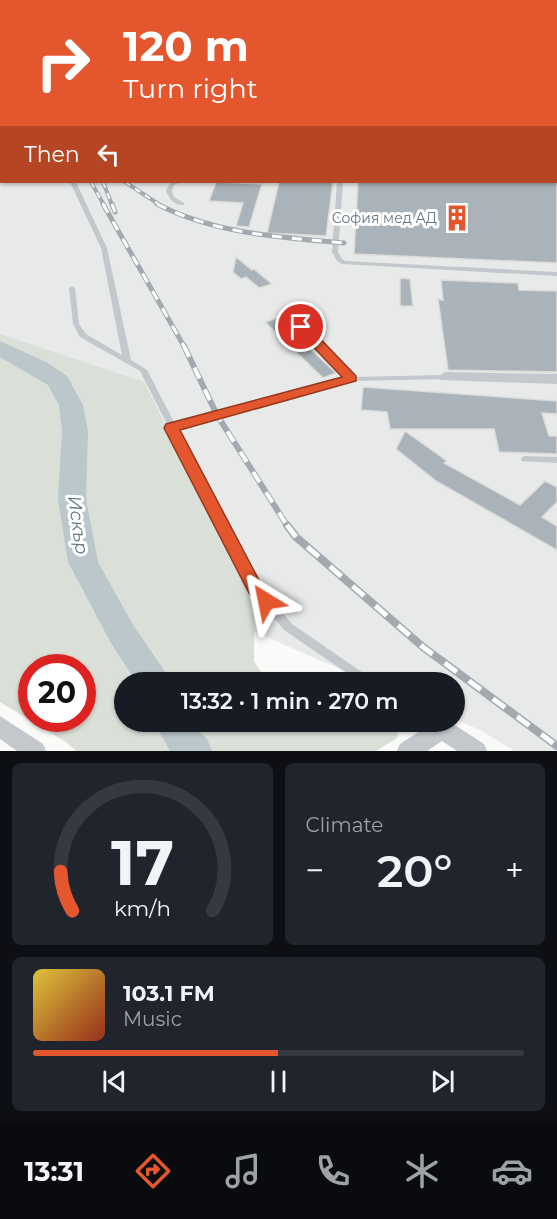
<!DOCTYPE html>
<html lang="en">
<head>
<meta charset="utf-8">
<style>
  body { margin:0; font-family:Montserrat,sans-serif; background:#20242c; color:#f1f3f6; height:100vh; display:flex; flex-direction:column; font-size:22px; white-space:nowrap }
  * { box-sizing:border-box; margin:0 }
  p { font-size:20px; color:#9ea1a6 }
  .icon { flex:none; width:33px; height:33px; fill:none; stroke:currentColor; stroke-width:2; stroke-linecap:round; stroke-linejoin:round }
  .map { position:relative; height:751px; overflow:hidden }
  .drawer { display:flex; flex-direction:column; gap:12px; padding:12px; background:#0d0f14; flex:1 }
  .drawer>* { flex:none }
  .hud { position:absolute; left:0px; top:0px; width:558px; height:183px; box-shadow:0 2px 4px #0004; background:#e4572e; color:#fff; overflow:hidden }
  .speed { position:absolute; left:18px; top:654px; display:flex; gap:12px; font-size:30px; font-weight:700; text-align:center }
  .speed>* { display:grid; place-content:center; width:78px; height:78px; border-radius:50%; background:#171b24; box-shadow:0 2px 4px #0004; line-height:1 }
  .speed .limit { border:9px solid #d22; background:#fff; color:#111 }
  .pin { position:absolute; display:grid; place-items:center; width:51px; height:51px; color:#fff; margin:-26px; border:3px solid #fff; border-radius:50%; box-shadow:0 2px 6px #0007 }
  .me { position:absolute; width:66px; margin:-33px; rotate:325deg; stroke-linejoin:round; filter:drop-shadow(0 0 4px #0008) }
  .turn { display:flex; align-items:center; gap:21px; height:126px; padding:0 24px; font-size:27px }
  .turn .icon { width:78px; height:78px; stroke-width:2.5 }
  .turn b { display:block; font-size:42px; line-height:51px }
  .then { display:flex; align-items:center; height:57px; padding:0 24px; background:#0003; gap:12px; font-size:22px }
  .big { font-size:45px; font-weight:600; line-height:1.1 }
  .drawer .card { flex:1; display:flex; flex-direction:column; justify-content:center; gap:9px; min-width:0; padding:0 21px; border-radius:9px; background:#20242c }
  .drawer .dial { align-items:center; gap:0 }
  .dial svg { height:156px; overflow:visible; fill:none; stroke:#363941; stroke-width:7; stroke-linecap:round; text-anchor:middle }
  .dial text { fill:#f1f3f6; stroke:none }
  .song { display:flex; align-items:center; gap:18px }
  .cover { width:72px; height:72px; border-radius:9px; background:linear-gradient(135deg,hsl(50 70% 55%),hsl(10 70% 35%)) }
  .played { height:6px; border-radius:3px; background:linear-gradient(90deg,#e4572e 50%,#363941 50%) }
  .keys { display:flex; justify-content:space-around; direction:ltr }
  .heat { display:flex; justify-content:space-between; align-items:center; font-size:33px; direction:ltr }
  .drawer .tiles { flex:1; display:grid; gap:12px; grid-template-columns:1fr 1fr }
  .card:last-child { grid-column:span 2 }
  .trip { position:absolute; left:114px; top:672px; width:351px; height:60px; border-radius:30px; background:#171b24; box-shadow:0 2px 4px #0004; font-weight:600; line-height:60px; text-align:center }
  .dock { display:flex; height:96px; justify-content:space-around; align-items:center; background:#090b0e; color:#9ea1a6 }
  .dock .icon { width:42px; height:42px }
  .dock .current { color:#e4572e }
  .dock b { font-size:27px; color:#f1f3f6 }
  .map>svg:first-child { display:block }
  .built { fill:#e8e9e9; fill-rule:evenodd }
  .green { fill:#dadfd7; fill-rule:evenodd }
  .lines { fill:none; stroke-linecap:round; stroke-linejoin:round }
  .river { fill:#bbc7cb; fill-rule:evenodd }
  .building { fill:#aab3b9; stroke:#dcdcda; stroke-width:1.5 }
  .service { fill:#c3c8cc; fill-rule:evenodd }
  .minor { fill:#c3c8cc; fill-rule:evenodd }
  .rail-far3-casing { stroke:#a2aab0; stroke-width:4 }
  .rail-far2-casing { stroke:#a2aab0; stroke-width:5 }
  .rail-far1-casing { stroke:#a2aab0; stroke-width:6 }
  .rail-casing { stroke:#a2aab0; stroke-width:8 }
  .rail-far3 { stroke:#fff; stroke-width:2; stroke-dasharray:6; stroke-linecap:butt }
  .rail-far2 { stroke:#fff; stroke-width:3; stroke-dasharray:10; stroke-linecap:butt }
  .rail-far1 { stroke:#fff; stroke-width:4; stroke-dasharray:12; stroke-linecap:butt }
  .rail { stroke:#fff; stroke-width:5; stroke-dasharray:15; stroke-linecap:butt }
  .route { fill:#e4572e; stroke:#94391e; stroke-width:1.5 }
  .labels { text-anchor:middle; stroke-width:6; stroke-linejoin:round; paint-order:stroke }
  .far-poi-label { font-size:14px; fill:#657683; stroke:#fff; text-anchor:end }
  .water-label { font-size:18px; font-style:italic; fill:#60757c; stroke:#fff }
</style>
</head>
<body>
<div class="map">
<svg width="557" height="751" viewBox="0 0 557 751">
  <rect width="100%" height="100%" fill="#fafaf8"/>
  <path class="built" d="M 0,0 L 557,0 L 557,751 L 514,751 L 480,730 L 455,719 L 454,682 L 370,682 L 195,606 L 16,340 L 0,334 ZM 2,2 L 556,2 L 556,182 L 2,182 Z"/>
  <path class="green" d="M 0,334 L 144,382 L 254,605 L 254,661 L 267,682 L 124,682 L 124,722 L 400,722 L 397,738 L 376,751 L 76,751 L 66,742 L 0,702 ZM 32,668 L 82,668 L 82,718 L 32,718 Z"/>
  <g class="lines">
    <g class="river">
      <path d="M 0,341 L 46,362 L 67,376 L 83,405 L 88,431 L 86,499 L 98,562 L 133,625 L 172,682 L 136,682 L 111,643 L 68,562 L 58,499 L 62,431 L 59,405 L 48,385 L 0,357 Z"/>
      <path d="M 154,722 L 189,722 L 207,739 L 212,751 L 170,751 Z"/>
    </g>
  </g>
  <g class="building">
    <path d="M 216,182 L 262,184 L 249,227 L 236,226 L 243,203 L 209,201 Z"/>
    <path d="M 279,182 L 333,182 L 326,236 L 267,233 Z"/>
    <path d="M 358,182 L 557,182 L 557,263 L 354,254 Z"/>
    <path d="M 236,257 L 252,270 L 254,269 L 272,284 L 259,288 L 246,277 L 241,279 L 233,272 Z"/>
    <path d="M 400,278 L 410,279 L 413,306 L 400,306 Z"/>
    <path d="M 441,280 L 518,283 L 519,290 L 557,291 L 557,372 L 448,370 L 438,299 L 443,300 Z"/>
    <path d="M 300,310 L 310,318 L 286,326 L 336,373 L 323,378 L 265,322 Z"/>
    <path d="M 363,387 L 557,401 L 557,414 L 542,413 L 549,436 L 557,436 L 557,454 L 499,452 L 494,429 L 390,429 L 387,412 L 361,410 Z"/>
    <path d="M 405,431 L 447,461 L 444,463 L 520,505 L 545,481 L 557,487 L 557,502 L 542,517 L 557,526 L 557,550 L 436,481 L 396,449 Z"/>
  </g>
  <g class="lines">
    <g class="service">
      <path d="M 38,0 L 42,0 L 41,2 L 37,2 Z"/>
      <rect x="53" y="0" width="4" height="2"/>
      <path d="M 202,0 L 206,0 L 207,2 L 203,2 Z"/>
      <path d="M 262,0 L 266,0 L 267,2 L 263,2 Z"/>
      <path d="M 328,0 L 332,0 L 333,2 L 329,2 Z"/>
      <path d="M 475,0 L 479,0 L 480,2 L 476,2 Z"/>
      <path d="M 556,1 L 557,1 L 557,3 L 556,2 L 555,2 Z"/>
      <rect x="0" y="15" width="2" height="2"/>
      <rect x="556" y="19" width="1" height="2"/>
      <rect x="556" y="27" width="1" height="2"/>
      <rect x="556" y="73" width="1" height="2"/>
      <rect x="556" y="105" width="1" height="2"/>
      <path d="M 70,182 L 76,182 L 107,248 L 131,360 L 147,370 L 175,424 L 346,378 L 297,327 L 312,320 L 315,322 L 305,328 L 353,377 L 445,375 L 449,377 L 445,379 L 351,381 L 177,429 L 259,585 L 292,624 L 372,679 L 373,682 L 360,682 L 284,630 L 252,591 L 170,430 L 167,428 L 168,426 L 140,371 L 80,337 L 73,324 L 69,288 L 72,286 L 75,288 L 79,324 L 86,334 L 122,355 L 101,248 Z"/>
      <path d="M 174,182 L 181,182 L 174,185 L 172,191 L 174,197 L 184,203 L 184,205 C 175,206 169,199 166,191 L 170,183 Z"/>
      <path d="M 337,182 L 343,182 L 338,252 L 342,259 L 345,261 L 557,272 L 557,276 L 342,264 L 337,261 L 332,252 Z"/>
      <path d="M 525,456 L 557,457 L 557,463 L 522,461 L 521,459 L 522,457 Z"/>
    </g>
    <g class="minor">
      <path d="M 445,372 L 557,374 L 557,384 L 440,380 L 437,377 Z"/>
      <path d="M 0,716 L 43,744 L 46,751 L 17,751 L 0,739 Z"/>
      <path d="M 434,722 L 450,722 L 484,744 L 487,751 L 457,751 L 442,741 L 427,751 L 397,751 L 400,744 Z"/>
    </g>
    <g class="rail-far3-casing">
      <g id="rail-far3">
        <path d="M 349,0 L 351,2"/>
        <path d="M 91,182 L 104,205"/>
        <path d="M 103,182 L 112,205"/>
        <path d="M 125,182 L 160,205"/>
      </g>
    </g>
    <g class="rail-far2-casing">
      <g id="rail-far2">
        <path d="M 103,204 L 185,348"/>
        <path d="M 112,204 L 115,212"/>
        <path d="M 157,204 C 215,234 280,237 344,243"/>
      </g>
    </g>
    <g class="rail-far1-casing">
      <path id="rail-far1" d="M 184,346 L 217,415 L 288,527"/>
    </g>
    <g class="rail-casing">
      <path id="rail" d="M 287,525 L 296,537 L 423,647 L 557,746"/>
    </g>
    <use href="#rail-far3" class="rail-far3"/>
    <use href="#rail-far2" class="rail-far2"/>
    <use href="#rail-far1" class="rail-far1"/>
    <use href="#rail" class="rail"/>
  </g>
  <path class="route" d="M 301,323 L 306,324 L 356,376 L 356,381 L 180,430 L 261,584 L 275,601 L 272,606 C 260,610 256,602 249,593 L 164,428 L 166,424 L 342,377 L 297,330 L 297,324 Z"/>
  <defs>
    <g id="building-bare" transform="scale(2.07)"><path d="M-4-6H4V6H1V3H-1V6H-4ZM-2.5-4.3h1.7v1.8h-1.7ZM.8-4.3h1.7v1.8H.8ZM-2.5-1h1.7V.8h-1.7ZM.8-1h1.7V.8H.8Z" fill="#e4572e" stroke="#fff" stroke-width="2.5" paint-order="stroke"/></g>
  </defs>
  <g fill-rule="evenodd">
    <use href="#building-bare" x="457" y="218"/>
  </g>
  <g class="labels">
    <g class="far-poi-label">
      <text x="437" y="223">София мед АД</text>
    </g>
    <g class="water-label">
      <text transform="translate(78 525) rotate(82)" y="6">Искър</text>
    </g>
  </g>
</svg>
<div class="speed"><div class="limit">20</div></div>
<div class="pin" style="left:301px;top:327px;background:#d93025"><svg class="icon" aria-label="arrive" viewBox="0 0 24 24"><path d="M6 21V4h12l-3 4 3 4H6"/></svg></div>
<svg class="me" style="left:266px;top:601px" viewBox="-20 -20 40 40"><path d="M0-17L14 15 0 8-14 15z" fill="#e4572e" stroke="#fff" stroke-width="4"/></svg>
<div class="trip">13:32 · 1 min · 270 m</div>
<div class="hud">
<div class="turn"><svg class="icon" aria-label="right" viewBox="0 0 24 24"><path d="M7 20v-9h11M14 6l5 5-5 5"/></svg><div><b>120 m</b>Turn right</div></div>
<div class="then">Then<svg class="icon" aria-label="left" viewBox="0 0 24 24"><path d="M17 20v-9H6M10 6l-5 5 5 5"/></svg></div>
</div>
</div>
<section class="drawer">
<div class="tiles">
<div class="card dial"><svg viewBox="0 0 100 80">
<path d="M14 69A42 42 0 1 1 86 69"/>
<path d="M14 69A42 42 0 0 1 8 49" stroke="#e4572e"/>
<text x="50" y="56" font-size="32" font-weight="700">17</text>
<text x="50" y="72" font-size="11">km/h</text>
</svg></div>
<div class="card"><p>Climate</p>
<div class="heat"><a>−</a><b class="big">20°</b><a>+</a></div>
</div>
<div class="card">
<div class="song"><i class="cover"></i><div><b>103.1 FM</b><p>Music</p></div></div>
<div class="played"></div>
<div class="keys"><svg class="icon" aria-label="previous" viewBox="0 0 24 24"><path d="M18 5L8 12l10 7zM5 5v14"/></svg><svg class="icon" aria-label="pause" viewBox="0 0 24 24"><path d="M8 5v14M16 5v14"/></svg><svg class="icon" aria-label="next" viewBox="0 0 24 24"><path d="M6 5l10 7-10 7zM19 5v14"/></svg></div>
</div>
</div>
</section>
<nav class="dock">
<b>13:31</b>
<svg class="icon current" aria-label="directions" viewBox="0 0 24 24"><path d="M12 3l9 9-9 9-9-9zM9 14v-3h6M13 9l2 2-2 2"/></svg>
<svg class="icon" aria-label="music" viewBox="0 0 24 24"><path d="M9 18V5l10-2v13"/><circle cx="6" cy="18" r="3"/><circle cx="16" cy="16" r="3"/></svg>
<svg class="icon" aria-label="phone" viewBox="0 0 24 24"><path d="M5 4h4l2 5-3 2q2 4 5 5l2-3 5 2v4C11 20 4 13 5 4z"/></svg>
<svg class="icon" aria-label="climate" viewBox="0 0 24 24"><path d="M12 3v18M4 7l16 10M4 17L20 7"/></svg>
<svg class="icon" aria-label="car" viewBox="0 0 24 24"><path d="M5 17H2v-5l4-1 3-4h7l3 4 3 1v5h-3M9 17h6M6 11h13"/><circle cx="7" cy="17" r="2"/><circle cx="17" cy="17" r="2"/></svg>
</nav>
</body>
</html>
